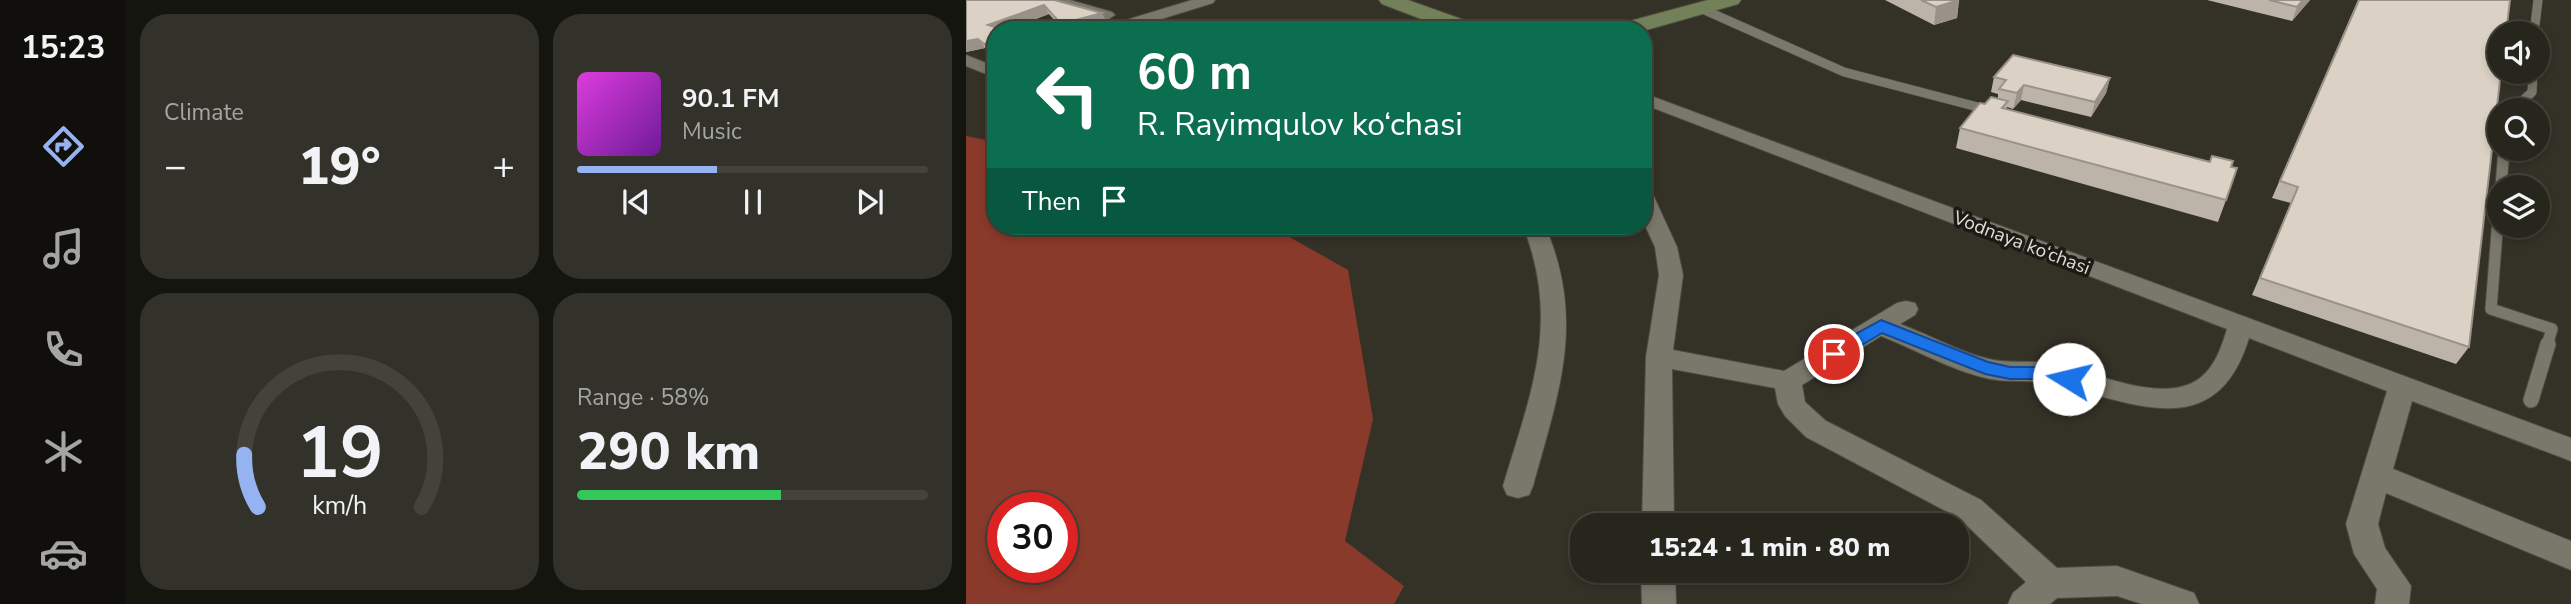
<!DOCTYPE html>
<html lang="en">
<head>
<meta charset="utf-8">
<style>
  body { margin:0; font-family:"Nunito Sans",sans-serif; background:#33322a; color:#f1f3f6; height:100vh; display:flex; flex-direction:column; font-size:26px; white-space:nowrap }
  * { box-sizing:border-box; margin:0 }
  p { font-size:23px; color:#a4a5a4 }
  .icon { flex:none; width:38px; height:38px; fill:none; stroke:currentColor; stroke-width:2; stroke-linecap:round; stroke-linejoin:round }
  .map { position:relative; flex:1; overflow:hidden }
  .details { display:flex; flex-direction:column; gap:14px; padding:14px; background:#151510; width:840px }
  .details>* { flex:none }
  .top-card { position:absolute; left:21px; top:21px; width:665px; height:214px; border-radius:28px; box-shadow:0 4px 10px #0003,0 0 0 2px #43433b; background:#0b6e4f; color:#fff; overflow:hidden }
  .controls { position:absolute; left:1521px; top:21px; display:grid; gap:14px }
  .controls a { display:grid; place-items:center; width:63px; height:63px; border-radius:50%; background:#27261d; box-shadow:0 4px 10px #0003,0 0 0 2px #43433b; font-size:35px }
  .speed { position:absolute; left:21px; top:492px; display:flex; gap:14px; font-size:35px; font-weight:700; text-align:center }
  .speed>* { display:grid; place-content:center; width:91px; height:91px; border-radius:50%; background:#27261d; box-shadow:0 4px 10px #0003,0 0 0 2px #43433b; line-height:1 }
  .speed .limit { border:10px solid #d22; background:#fff; color:#111 }
  .pin { position:absolute; display:grid; place-items:center; width:60px; height:60px; color:#fff; margin:-30px; border:4px solid #fff; border-radius:50%; box-shadow:0 2px 7px #0007 }
  .me { position:absolute; width:77px; margin:-38px; rotate:279deg; stroke-linejoin:round; filter:drop-shadow(0 0 5px #0008) }
  .turn { display:flex; align-items:center; gap:24px; height:147px; padding:0 35px; font-size:32px }
  .turn .icon { width:91px; height:91px; stroke-width:2.5 }
  .turn b { display:block; font-size:49px; line-height:60px }
  .then { display:flex; align-items:center; height:66px; padding:0 35px; background:#0003; gap:14px; font-size:26px }
  .big { font-size:52px; font-weight:800; line-height:1.1 }
  .details .tile { flex:1; display:flex; flex-direction:column; justify-content:center; gap:10px; min-width:0; padding:0 24px; border-radius:28px; background:#33322a }
  .details .dial { align-items:center; gap:0 }
  .dial svg { height:182px; overflow:visible; fill:none; stroke:#43433b; stroke-width:7; stroke-linecap:round; text-anchor:middle }
  .dial text { fill:#f1f3f6; stroke:none }
  .song { display:flex; align-items:center; gap:21px }
  .cover { width:84px; height:84px; border-radius:10px; background:linear-gradient(135deg,hsl(300 70% 55%),hsl(280 70% 35%)) }
  .played { height:7px; border-radius:4px; background:linear-gradient(90deg,#95b2f1 40%,#43433b 40%) }
  .keys { display:flex; justify-content:space-around; direction:ltr }
  .heat { display:flex; justify-content:space-between; align-items:center; font-size:38px; direction:ltr }
  .charge { height:10px; border-radius:5px; background:linear-gradient(90deg,#34c759 58%,#43433b 0) }
  .details .tiles { flex:1; display:grid; gap:14px; grid-template-columns:repeat(2,1fr) }
  .trip { position:absolute; left:604px; top:513px; width:399px; height:70px; border-radius:28px; background:#27261d; box-shadow:0 4px 10px #0003,0 0 0 2px #43433b; font-weight:800; line-height:70px; text-align:center }
  main { display:flex; flex:1; min-height:0 }
  .tabs { display:flex; flex-direction:column; width:126px; justify-content:space-around; align-items:center; background:#100f0c; color:#a4a5a4 }
  .tabs .icon { width:49px; height:49px }
  .tabs .current { color:#95b2f1 }
  .tabs b { font-size:32px; color:#f1f3f6 }
  .map>svg:first-child { display:block }
  .green { fill:#8a3a2a; fill-rule:evenodd }
  .lines { fill:none; stroke-linecap:round; stroke-linejoin:round }
  .lane-far2-casing { stroke:#4f4d43; stroke-width:10 }
  .lane-far1-casing { stroke:#4f4d43; stroke-width:13 }
  .lane-casing { stroke:#4f4d43; stroke-width:17 }
  .street-casing { stroke:#4f4d43; stroke-width:2 }
  .secondary-casing { stroke:#4f4d43; stroke-width:2 }
  .lane-far2 { stroke:#7a786b; stroke-width:9 }
  .lane-far1 { stroke:#7a786b; stroke-width:11 }
  .lane { stroke:#7a786b; stroke-width:15 }
  .street { fill:#7a786b; fill-rule:evenodd }
  .secondary { fill:#728159; fill-rule:evenodd }
  .wall { fill:#bdb4a9 }
  .shaded-wall { fill:#9a928a }
  .building { fill:#dcd1c5; stroke:#9a928a; stroke-width:2 }
  .route { fill:#1a73e8; stroke:#114b97; stroke-width:2 }
  .labels { text-anchor:middle; stroke-width:7; stroke-linejoin:round; paint-order:stroke }
  .street-label { font-size:19px; fill:#dfddd6; stroke:#1b1a15 }
</style>
</head>
<body>
<main>
<nav class="tabs">
<b>15:23</b>
<svg class="icon current" aria-label="directions" viewBox="0 0 24 24"><path d="M12 3l9 9-9 9-9-9zM9 14v-3h6M13 9l2 2-2 2"/></svg>
<svg class="icon" aria-label="music" viewBox="0 0 24 24"><path d="M9 18V5l10-2v13"/><circle cx="6" cy="18" r="3"/><circle cx="16" cy="16" r="3"/></svg>
<svg class="icon" aria-label="phone" viewBox="0 0 24 24"><path d="M5 4h4l2 5-3 2q2 4 5 5l2-3 5 2v4C11 20 4 13 5 4z"/></svg>
<svg class="icon" aria-label="climate" viewBox="0 0 24 24"><path d="M12 3v18M4 7l16 10M4 17L20 7"/></svg>
<svg class="icon" aria-label="car" viewBox="0 0 24 24"><path d="M5 17H2v-5l4-1 3-4h7l3 4 3 1v5h-3M9 17h6M6 11h13"/><circle cx="7" cy="17" r="2"/><circle cx="17" cy="17" r="2"/></svg>
</nav>
<section class="details">
<div class="tiles">
<div class="tile"><p>Climate</p>
<div class="heat"><a>−</a><b class="big">19°</b><a>+</a></div>
</div>
<div class="tile">
<div class="song"><i class="cover"></i><div><b>90.1 FM</b><p>Music</p></div></div>
<div class="played"></div>
<div class="keys"><svg class="icon" aria-label="previous" viewBox="0 0 24 24"><path d="M18 5L8 12l10 7zM5 5v14"/></svg><svg class="icon" aria-label="pause" viewBox="0 0 24 24"><path d="M8 5v14M16 5v14"/></svg><svg class="icon" aria-label="next" viewBox="0 0 24 24"><path d="M6 5l10 7-10 7zM19 5v14"/></svg></div>
</div>
<div class="tile dial"><svg viewBox="0 0 100 80">
<path d="M14 69A42 42 0 1 1 86 69"/>
<path d="M14 69A42 42 0 0 1 8 46" stroke="#95b2f1"/>
<text x="50" y="56" font-size="32" font-weight="700">19</text>
<text x="50" y="72" font-size="11">km/h</text>
</svg></div>
<div class="tile"><p>Range · 58%</p><b class="big">290 km</b><div class="charge"></div></div>
</div>
</section>
<div class="map">
<svg width="1605" height="604" viewBox="0 0 1605 604">
  <rect width="100%" height="100%" fill="#343227"/>
  <path class="green" d="M 0,136 L 30,142 L 30,226 L 304,226 L 382,270 L 407,419 L 379,541 L 438,586 L 428,604 L 0,604 ZM 37,508 L 96,508 L 96,567 L 37,567 Z"/>
  <g class="lines">
    <g class="lane-far2-casing">
      <g id="lane-far2">
        <path d="M 734,8 L 878,72 L 1027,111"/>
        <path d="M 1568,33 L 1572,0"/>
        <path d="M 1547,110 L 1566,92 L 1567,72"/>
      </g>
    </g>
    <g class="lane-far1-casing">
      <g id="lane-far1">
        <path d="M 1535,187 L 1538,149"/>
        <path d="M 1533,206 L 1525,309 L 1586,329 L 1581,345"/>
      </g>
    </g>
    <g class="lane-casing">
      <path id="lane" d="M 1565,400 L 1582,344"/>
    </g>
    <g class="street-casing">
      <g id="street">
        <path d="M 81,0 L 104,0 L 146,12 L 149,15 L 141,20 L 83,3 Z"/>
        <path d="M 226,0 L 249,0 L 247,3 L 160,30 L 135,30 L 137,27 Z"/>
        <path d="M 0,55 L 30,67 L 30,78 L 0,66 Z"/>
        <path d="M 677,93 L 1605,438 L 1605,461 L 1446,401 L 1427,469 L 1605,541 L 1605,570 L 1420,493 L 1412,524 L 1419,548 L 1445,586 L 1443,604 L 1409,604 L 1411,589 L 1388,554 L 1380,524 L 1421,391 L 1283,338 C 1250,446 1167,402 1088,384 C 1067,379 1045,383 1024,379 C 986,371 951,350 915,336 L 836,385 L 839,402 L 860,421 L 1015,500 L 1091,568 L 1151,566 L 1228,593 L 1233,604 L 1176,604 L 1151,596 L 1091,598 L 1084,604 L 1042,604 L 1047,593 L 1060,582 L 993,518 L 840,437 L 819,416 L 812,404 L 809,388 L 706,369 L 708,525 L 676,525 L 680,357 L 693,275 L 689,247 L 677,221 L 677,191 L 684,193 L 688,197 L 711,247 L 717,275 L 707,350 L 818,371 L 931,303 L 940,301 L 949,303 L 952,309 L 949,315 L 934,324 C 964,335 993,352 1023,359 C 1043,364 1063,360 1082,363 C 1123,369 1189,403 1228,382 C 1247,372 1255,349 1261,329 L 677,104 Z"/>
        <path d="M 557,226 L 579,226 C 620,321 593,391 567,486 L 563,495 L 552,498 L 541,495 L 537,486 C 565,393 595,322 557,226 Z"/>
        <path d="M 675,570 L 709,570 L 710,604 L 676,604 Z"/>
      </g>
    </g>
    <g class="secondary-casing">
      <g id="secondary">
        <path d="M 413,0 L 442,0 L 512,25 L 515,30 L 484,30 L 416,4 Z"/>
        <path d="M 742,0 L 775,0 L 772,4 L 677,31 L 646,30 L 649,25 Z"/>
      </g>
    </g>
    <use href="#lane-far2" class="lane-far2"/>
    <use href="#lane-far1" class="lane-far1"/>
    <use href="#lane" class="lane"/>
    <use href="#street" class="street"/>
    <use href="#secondary" class="secondary"/>
  </g>
  <g class="wall">
    <path d="M 0,0 L 88,0 L 141,23 L 115,30 L 97,30 L 83,14 L 41,30 L 30,30 L 30,52 L 24,54 L 19,48 L 0,52 Z"/>
    <path d="M 919,0 L 993,0 L 991,18 L 968,25 Z"/>
    <path d="M 1241,0 L 1344,0 L 1326,21 Z"/>
    <path d="M 1392,0 L 1503,347 L 1490,364 L 1286,295 L 1325,203 L 1306,198 Z"/>
    <path d="M 1028,77 L 1144,78 L 1140,93 L 1125,117 L 1055,100 L 1047,109 L 1041,107 L 1040,109 L 1265,167 L 1260,200 L 1252,222 L 990,148 L 994,128 L 1019,104 L 1032,98 L 1032,94 L 1025,92 Z"/>
  </g>
  <g class="shaded-wall">
    <path d="M 993,0 L 991,18 L 968,25 L 970,7 Z"/>
    <path d="M 1337,0 L 1344,0 L 1326,21 L 1331,7 Z"/>
    <path d="M 78,5 L 83,14 L 41,30 L 30,30 L 22,25 Z"/>
    <path d="M 136,13 L 141,23 L 115,30 L 99,30 L 95,24 Z"/>
    <path d="M 12,39 L 19,48 L 0,52 L 0,41 Z"/>
    <path d="M 30,41 L 30,52 L 24,54 L 18,44 Z"/>
    <path d="M 1144,78 L 1140,93 L 1125,117 L 1129,102 Z"/>
    <path d="M 1058,85 L 1055,100 L 1047,109 L 1051,93 Z"/>
  </g>
  <g class="building">
    <path d="M 0,0 L 88,0 L 136,13 L 95,24 L 78,5 L 22,25 L 38,30 L 30,30 L 30,41 L 18,44 L 12,39 L 0,41 Z"/>
    <path d="M 955,0 L 993,0 L 970,7 Z"/>
    <path d="M 1303,0 L 1337,0 L 1331,7 Z"/>
    <path d="M 1393,0 L 1544,0 L 1540,33 L 1533,33 L 1533,72 L 1535,72 L 1503,347 L 1294,278 L 1332,187 L 1314,181 Z"/>
    <path d="M 1047,55 L 1144,78 L 1129,102 L 1058,85 L 1051,93 L 1033,89 L 1040,80 L 1028,77 Z"/>
    <path d="M 1025,97 L 1042,101 L 1036,108 L 1244,162 L 1246,156 L 1267,161 L 1265,167 L 1271,168 L 1260,200 L 994,128 L 1014,103 L 1019,104 Z"/>
  </g>
  <path class="route" d="M 915,320 L 1022,362 L 1044,367 L 1081,367 L 1109,374 L 1111,379 L 1109,383 L 1103,385 L 1081,379 L 1044,379 L 1019,374 L 916,333 L 874,358 L 862,358 L 860,354 L 862,349 Z"/>
  <g class="labels">
    <g class="street-label">
      <text transform="translate(1056 242) rotate(21)" y="7">Vodnaya ko‘chasi</text>
    </g>
  </g>
</svg>
<div class="controls">
<a><svg class="icon" aria-label="sound" viewBox="0 0 24 24"><path d="M4 9h4l5-4v14l-5-4H4zM17 9q2 3 0 6"/></svg></a>
<a><svg class="icon" aria-label="search" viewBox="0 0 24 24"><circle cx="10" cy="10" r="6"/><path d="M15 15l6 6"/></svg></a>
<a><svg class="icon" aria-label="layers" viewBox="0 0 24 24"><path d="M12 4l9 5-9 5-9-5zM3 14l9 5 9-5"/></svg></a>
</div>
<div class="speed"><div class="limit">30</div></div>
<div class="pin" style="left:868px;top:354px;background:#d93025"><svg class="icon" aria-label="arrive" viewBox="0 0 24 24"><path d="M6 21V4h12l-3 4 3 4H6"/></svg></div>
<svg class="me" style="left:1103px;top:379px" viewBox="-20 -20 40 40"><circle r="19" fill="#fff"/><path d="M0-13L10 11 0 6-10 11z" fill="#1a73e8"/></svg>
<div class="trip">15:24 · 1 min · 80 m</div>
<div class="top-card">
<div class="turn"><svg class="icon" aria-label="left" viewBox="0 0 24 24"><path d="M17 20v-9H6M10 6l-5 5 5 5"/></svg><div><b>60 m</b>R. Rayimqulov ko‘chasi</div></div>
<div class="then">Then<svg class="icon" aria-label="arrive" viewBox="0 0 24 24"><path d="M6 21V4h12l-3 4 3 4H6"/></svg></div>
</div>
</div>
</main>
</body>
</html>
